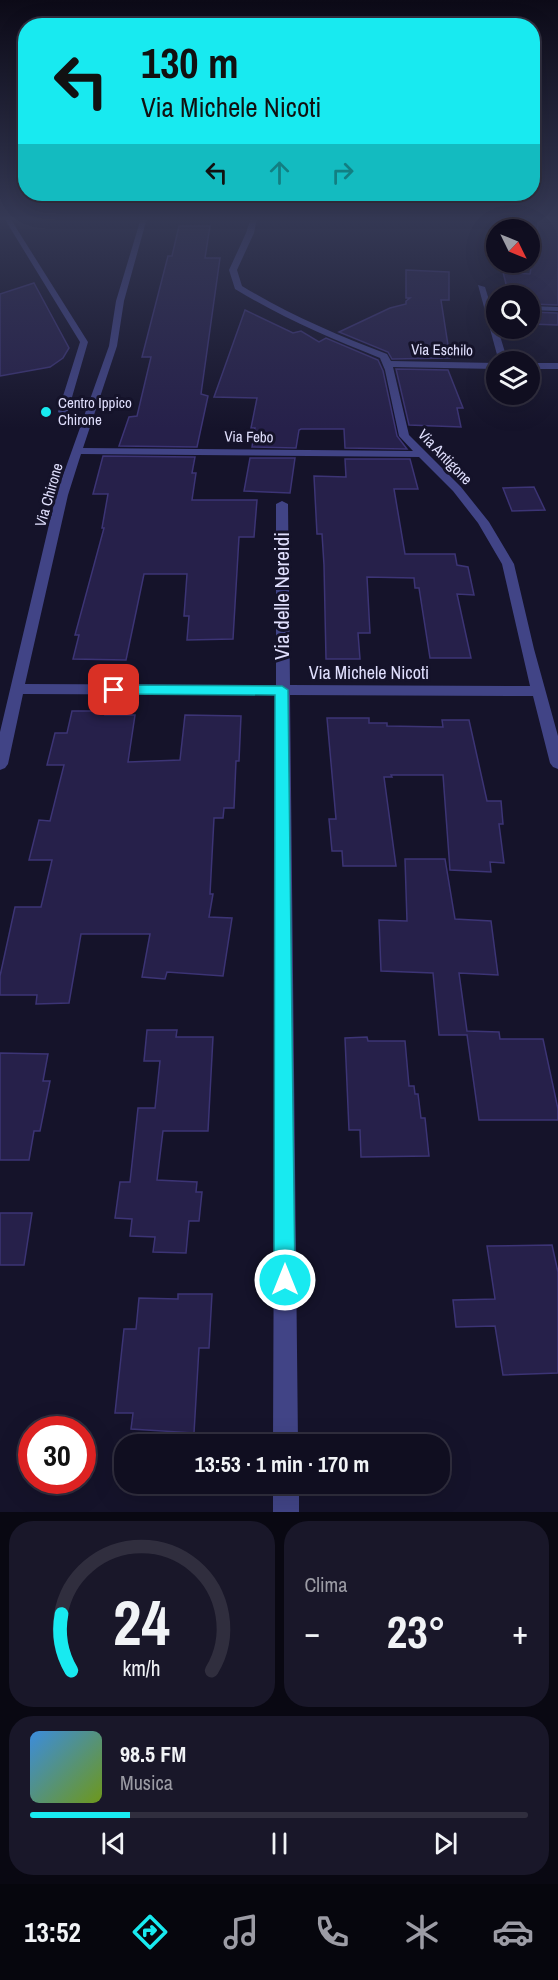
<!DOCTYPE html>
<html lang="it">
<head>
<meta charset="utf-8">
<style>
  body { margin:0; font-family:"Archivo Narrow",sans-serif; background:#191729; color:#f1f3f6; height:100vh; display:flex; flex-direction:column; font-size:22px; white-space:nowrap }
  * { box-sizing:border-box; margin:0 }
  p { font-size:20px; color:#9c9ca5 }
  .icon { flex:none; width:33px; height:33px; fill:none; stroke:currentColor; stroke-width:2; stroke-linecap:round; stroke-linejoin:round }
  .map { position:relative; height:1512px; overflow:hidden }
  .details { display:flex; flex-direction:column; gap:9px; padding:9px; background:#090812; flex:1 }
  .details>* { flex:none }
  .top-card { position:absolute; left:18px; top:18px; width:522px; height:183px; border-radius:24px; box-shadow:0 6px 24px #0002,0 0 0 2px #302e3e; background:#18eaf0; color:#111; overflow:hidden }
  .needle { width:39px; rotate:133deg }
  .tools { position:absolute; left:486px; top:219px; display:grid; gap:12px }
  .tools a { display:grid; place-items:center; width:54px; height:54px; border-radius:50%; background:#100e20; box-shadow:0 6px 24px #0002,0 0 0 2px #302e3e; font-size:30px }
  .speed { position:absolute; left:18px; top:1416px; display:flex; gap:12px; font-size:30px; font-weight:700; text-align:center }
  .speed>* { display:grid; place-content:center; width:78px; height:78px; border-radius:50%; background:#100e20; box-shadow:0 6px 24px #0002,0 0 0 2px #302e3e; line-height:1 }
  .speed .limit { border:9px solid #d22; background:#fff; color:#111 }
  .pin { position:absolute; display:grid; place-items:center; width:51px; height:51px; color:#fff; margin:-26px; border-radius:12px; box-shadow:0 3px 9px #0006 }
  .me { position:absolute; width:66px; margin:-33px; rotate:0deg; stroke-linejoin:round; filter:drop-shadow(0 0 4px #0008) }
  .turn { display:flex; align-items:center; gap:21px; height:126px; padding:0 24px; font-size:27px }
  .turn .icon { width:78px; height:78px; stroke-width:2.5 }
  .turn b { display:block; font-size:42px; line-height:51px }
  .lanes { display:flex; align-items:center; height:57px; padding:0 24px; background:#0003; justify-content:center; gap:30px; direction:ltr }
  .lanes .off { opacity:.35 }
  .big { font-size:45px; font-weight:700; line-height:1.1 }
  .details .widget { flex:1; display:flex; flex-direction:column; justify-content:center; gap:9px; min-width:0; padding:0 21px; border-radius:24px; background:#191729 }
  .details .dial { align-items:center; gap:0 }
  .dial svg { height:156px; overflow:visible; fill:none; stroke:#302e3e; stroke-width:7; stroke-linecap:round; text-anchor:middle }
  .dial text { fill:#f1f3f6; stroke:none }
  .song { display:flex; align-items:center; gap:18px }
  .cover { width:72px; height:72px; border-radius:9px; background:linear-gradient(135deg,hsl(210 70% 55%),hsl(80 70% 35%)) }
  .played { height:6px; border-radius:3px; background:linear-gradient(90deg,#18eaf0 20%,#302e3e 20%) }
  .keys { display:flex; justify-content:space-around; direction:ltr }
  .heat { display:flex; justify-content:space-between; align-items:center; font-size:33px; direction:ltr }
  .details .tiles { flex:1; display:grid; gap:9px; grid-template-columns:1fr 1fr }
  .widget:last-child { grid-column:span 2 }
  .trip { position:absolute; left:114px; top:1434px; width:336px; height:60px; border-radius:24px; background:#100e20; box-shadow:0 6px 24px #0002,0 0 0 2px #302e3e; font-weight:700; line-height:60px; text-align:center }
  .menu { display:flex; height:96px; justify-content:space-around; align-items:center; background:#06060d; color:#9c9ca5 }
  .menu .icon { width:42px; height:42px }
  .menu .active { color:#18eaf0 }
  .menu b { font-size:27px; color:#f1f3f6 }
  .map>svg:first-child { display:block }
  .building { fill:#26204a; stroke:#3c3475; stroke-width:1.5 }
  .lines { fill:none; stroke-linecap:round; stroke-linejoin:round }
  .minor { fill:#414486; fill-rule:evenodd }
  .route { fill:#18eaf0; stroke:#10989c; stroke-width:1.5 }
  .poi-dot { fill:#18eaf0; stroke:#15132a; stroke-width:2 }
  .labels { text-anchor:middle; stroke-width:6; stroke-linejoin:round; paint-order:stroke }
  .far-street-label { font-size:15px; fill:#e0dffd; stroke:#15132a }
  .far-poi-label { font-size:15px; fill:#e0dffd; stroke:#15132a; text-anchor:start }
  .street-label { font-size:18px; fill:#e0dffd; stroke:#15132a }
  .near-street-label { font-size:21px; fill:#e0dffd; stroke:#15132a }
</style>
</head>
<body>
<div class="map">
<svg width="558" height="1512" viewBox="0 0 558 1512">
  <rect width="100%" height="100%" fill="#15132a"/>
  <g class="building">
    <path d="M 539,218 L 558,218 L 558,305 L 530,304 L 530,296 L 509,296 L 503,272 L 530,274 Z"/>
    <path d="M 179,226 L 210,226 L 205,258 L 220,258 L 201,394 L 208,396 L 197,447 L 119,446 L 129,417 L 137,416 L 151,357 L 142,357 L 168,256 L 172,256 Z"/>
    <path d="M 406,270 L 449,272 L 449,300 L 441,300 L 450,358 L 392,359 L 388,352 L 339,332 L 390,308 L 406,304 L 406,301 L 410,298 L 406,298 Z"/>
    <path d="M 34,283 L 69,348 L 63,358 L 50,367 L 0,376 L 0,294 Z"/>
    <path d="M 245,310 L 293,333 L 301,331 L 319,342 L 326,338 L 378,360 L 383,371 L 397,436 L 407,449 L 345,448 L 344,429 L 301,429 L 299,430 L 296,448 L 252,447 L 255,428 L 251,428 L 257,398 L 214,397 Z"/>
    <path d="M 530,312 L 558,313 L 558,325 L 530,324 Z"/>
    <path d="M 396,369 L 448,370 L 463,408 L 457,408 L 461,427 L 409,425 Z"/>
    <path d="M 103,456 L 195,457 L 192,473 L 196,473 L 192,500 L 257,500 L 254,537 L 239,537 L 233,639 L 187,640 L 189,616 L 184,616 L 187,574 L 144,574 L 126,660 L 73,659 L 79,635 L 75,635 L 104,528 L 102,528 L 108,494 L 93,494 Z"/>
    <path d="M 250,458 L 295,458 L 290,493 L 244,491 Z"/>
    <path d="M 345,459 L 410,459 L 418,489 L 394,489 L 405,554 L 455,554 L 457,565 L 468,567 L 474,595 L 457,594 L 471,658 L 430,658 L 419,588 L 415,588 L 414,578 L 367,577 L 370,633 L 358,633 L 360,659 L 326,659 L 324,565 L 322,534 L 317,534 L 314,476 L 346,477 Z"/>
    <path d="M 534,487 L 545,510 L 512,511 L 503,488 Z"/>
    <path d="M 72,711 L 106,711 L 105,715 L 135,715 L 128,762 L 180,760 L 185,715 L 241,716 L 239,761 L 236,761 L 234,808 L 224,808 L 223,818 L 214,818 L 210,894 L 213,894 L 209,917 L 232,918 L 223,976 L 167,972 L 165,979 L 142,977 L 150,934 L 81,934 L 69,1003 L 36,1004 L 37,995 L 0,995 L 0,976 L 15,907 L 41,907 L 52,860 L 29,860 L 39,820 L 50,821 L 64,765 L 47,765 L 55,733 L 67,733 Z"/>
    <path d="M 327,718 L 369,718 L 369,723 L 387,723 L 387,726 L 443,727 L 442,720 L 469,720 L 487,801 L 501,801 L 503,824 L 499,824 L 504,863 L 490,862 L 491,872 L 450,870 L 443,775 L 391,775 L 392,777 L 384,777 L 396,866 L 343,866 L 342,851 L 332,851 L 329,819 L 336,819 Z"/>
    <path d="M 405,859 L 445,859 L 455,919 L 491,921 L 498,975 L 459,973 L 467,1031 L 499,1032 L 500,1039 L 543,1039 L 558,1109 L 558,1120 L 479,1120 L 467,1035 L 439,1035 L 433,973 L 381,971 L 379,920 L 407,921 Z"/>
    <path d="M 147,1030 L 177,1030 L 176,1037 L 213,1037 L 208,1131 L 163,1131 L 157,1180 L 197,1182 L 196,1192 L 202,1192 L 199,1221 L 189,1221 L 186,1253 L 153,1252 L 155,1237 L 130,1236 L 132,1219 L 115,1218 L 120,1182 L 130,1182 L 138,1108 L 155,1108 L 160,1061 L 144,1061 Z"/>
    <path d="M 367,1037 L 368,1041 L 405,1041 L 409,1086 L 414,1086 L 415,1094 L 418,1094 L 421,1118 L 425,1118 L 429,1156 L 361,1157 L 360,1130 L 349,1130 L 345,1038 Z"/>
    <path d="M 0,1053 L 48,1054 L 43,1081 L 50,1081 L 40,1131 L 34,1131 L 29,1160 L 0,1160 Z"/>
    <path d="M 0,1213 L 32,1213 L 24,1265 L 0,1265 Z"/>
    <path d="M 552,1245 L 558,1272 L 558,1373 L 503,1375 L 495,1326 L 456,1327 L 453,1300 L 495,1299 L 487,1246 Z"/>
    <path d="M 178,1294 L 212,1294 L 209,1348 L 199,1348 L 194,1433 L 131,1429 L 133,1413 L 115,1413 L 124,1329 L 136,1329 L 139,1298 L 178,1299 Z"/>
  </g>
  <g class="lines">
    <g class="minor">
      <path d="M 4,218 L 10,218 L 88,342 L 68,411 L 83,419 L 109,346 L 116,301 L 141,218 L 147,218 L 124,301 L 117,346 L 83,448 L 413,451 L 399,436 L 385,370 L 380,358 C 329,338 281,317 235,289 L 229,270 L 246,233 L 251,218 L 257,218 L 254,233 L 237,270 L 242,286 C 288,314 336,335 387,354 L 391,361 L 496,363 L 496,369 L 393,367 L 409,435 L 461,487 L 489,522 L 514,564 L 534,649 L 558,736 L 558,769 L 553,767 L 550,763 L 533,696 L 290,695 L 298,1444 L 273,1444 L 276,695 L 23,694 L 8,764 L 5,768 L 0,770 L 0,732 L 56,495 L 81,425 L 58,412 L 80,342 ZM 81,454 L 419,457 L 453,491 L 478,523 L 502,564 L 530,686 L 290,685 L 288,504 L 282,501 L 276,504 L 276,685 L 25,684 L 68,495 Z"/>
      <path d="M 478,285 L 485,287 L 508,362 L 499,362 Z"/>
      <path d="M 530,306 L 558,307 L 558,311 L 530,310 Z"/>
      <rect x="530" y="363" width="28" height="6"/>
      <rect x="273" y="1484" width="26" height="28"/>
    </g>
  </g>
  <linearGradient id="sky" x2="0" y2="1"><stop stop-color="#0c0a17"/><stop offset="0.51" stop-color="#353955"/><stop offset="1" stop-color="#353955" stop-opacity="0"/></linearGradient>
  <rect width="558" height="429" fill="url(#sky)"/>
  <path class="route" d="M 114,685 L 282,686 L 288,690 L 295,1280 L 292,1287 L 285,1290 L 277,1287 L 274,1280 L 275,695 L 114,694 L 107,690 Z"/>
  <circle class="poi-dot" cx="46" cy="412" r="6"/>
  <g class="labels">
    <g class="far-street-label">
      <text transform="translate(442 350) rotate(1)" y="5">Via Eschilo</text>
      <text transform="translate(249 437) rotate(1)" y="5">Via Febo</text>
      <text transform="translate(445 457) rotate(46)" y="5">Via Antigone</text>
      <text transform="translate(49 495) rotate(-74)" y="5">Via Chirone</text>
    </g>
    <g class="far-poi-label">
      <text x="58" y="408">Centro Ippico<tspan x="58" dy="17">Chirone</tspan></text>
    </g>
    <g class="street-label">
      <text x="369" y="679">Via Michele Nicoti</text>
    </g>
    <g class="near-street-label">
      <text transform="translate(282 596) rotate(-90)" y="7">Via delle Nereidi</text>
    </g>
  </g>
</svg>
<div class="tools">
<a><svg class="needle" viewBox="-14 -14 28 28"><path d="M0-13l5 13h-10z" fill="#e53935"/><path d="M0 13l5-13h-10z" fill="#9c9ca5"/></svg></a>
<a><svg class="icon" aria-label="search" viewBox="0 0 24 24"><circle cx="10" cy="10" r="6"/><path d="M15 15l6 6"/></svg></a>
<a><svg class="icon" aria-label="layers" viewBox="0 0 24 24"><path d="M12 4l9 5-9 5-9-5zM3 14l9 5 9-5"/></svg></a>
</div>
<div class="speed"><div class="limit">30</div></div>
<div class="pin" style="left:114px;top:690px;background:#d93025"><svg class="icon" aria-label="arrive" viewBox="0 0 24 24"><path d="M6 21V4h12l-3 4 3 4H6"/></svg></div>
<svg class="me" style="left:285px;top:1280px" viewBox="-20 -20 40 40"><circle r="17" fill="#18eaf0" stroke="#fff" stroke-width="3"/><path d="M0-11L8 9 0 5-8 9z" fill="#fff"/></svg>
<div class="trip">13:53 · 1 min · 170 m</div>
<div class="top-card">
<div class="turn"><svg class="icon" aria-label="left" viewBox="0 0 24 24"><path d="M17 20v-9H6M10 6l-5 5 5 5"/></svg><div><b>130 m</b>Via Michele Nicoti</div></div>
<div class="lanes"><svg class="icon" aria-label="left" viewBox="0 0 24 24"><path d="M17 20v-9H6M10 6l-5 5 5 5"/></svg><svg class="icon off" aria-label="ahead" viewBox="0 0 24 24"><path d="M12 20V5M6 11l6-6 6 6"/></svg><svg class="icon off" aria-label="right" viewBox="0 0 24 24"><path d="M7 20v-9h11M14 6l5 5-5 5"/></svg></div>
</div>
</div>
<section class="details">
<div class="tiles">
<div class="widget dial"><svg viewBox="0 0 100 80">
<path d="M14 69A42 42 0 1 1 86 69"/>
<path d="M14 69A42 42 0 0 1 9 40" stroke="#18eaf0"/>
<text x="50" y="56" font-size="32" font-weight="700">24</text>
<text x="50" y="72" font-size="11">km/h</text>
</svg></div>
<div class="widget"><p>Clima</p>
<div class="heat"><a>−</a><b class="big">23°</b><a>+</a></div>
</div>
<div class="widget">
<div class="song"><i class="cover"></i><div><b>98.5 FM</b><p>Musica</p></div></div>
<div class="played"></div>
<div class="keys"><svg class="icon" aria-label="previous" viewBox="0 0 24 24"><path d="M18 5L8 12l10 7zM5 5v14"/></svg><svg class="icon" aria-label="pause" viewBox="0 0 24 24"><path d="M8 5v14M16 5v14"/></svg><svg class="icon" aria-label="next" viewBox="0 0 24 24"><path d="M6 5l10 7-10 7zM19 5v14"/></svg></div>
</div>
</div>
</section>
<nav class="menu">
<b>13:52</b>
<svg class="icon active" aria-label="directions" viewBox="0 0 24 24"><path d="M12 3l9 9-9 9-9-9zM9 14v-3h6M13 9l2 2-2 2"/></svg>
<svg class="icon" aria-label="music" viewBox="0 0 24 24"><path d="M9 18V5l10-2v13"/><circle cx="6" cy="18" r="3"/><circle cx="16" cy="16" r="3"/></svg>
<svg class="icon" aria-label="phone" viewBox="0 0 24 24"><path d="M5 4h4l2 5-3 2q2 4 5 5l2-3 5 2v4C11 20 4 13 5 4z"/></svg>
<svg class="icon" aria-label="climate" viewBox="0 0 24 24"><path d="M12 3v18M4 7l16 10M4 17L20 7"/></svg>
<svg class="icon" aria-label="car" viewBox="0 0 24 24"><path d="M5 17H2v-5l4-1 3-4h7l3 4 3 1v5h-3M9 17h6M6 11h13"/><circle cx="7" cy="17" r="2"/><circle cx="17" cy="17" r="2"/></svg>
</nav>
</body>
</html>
